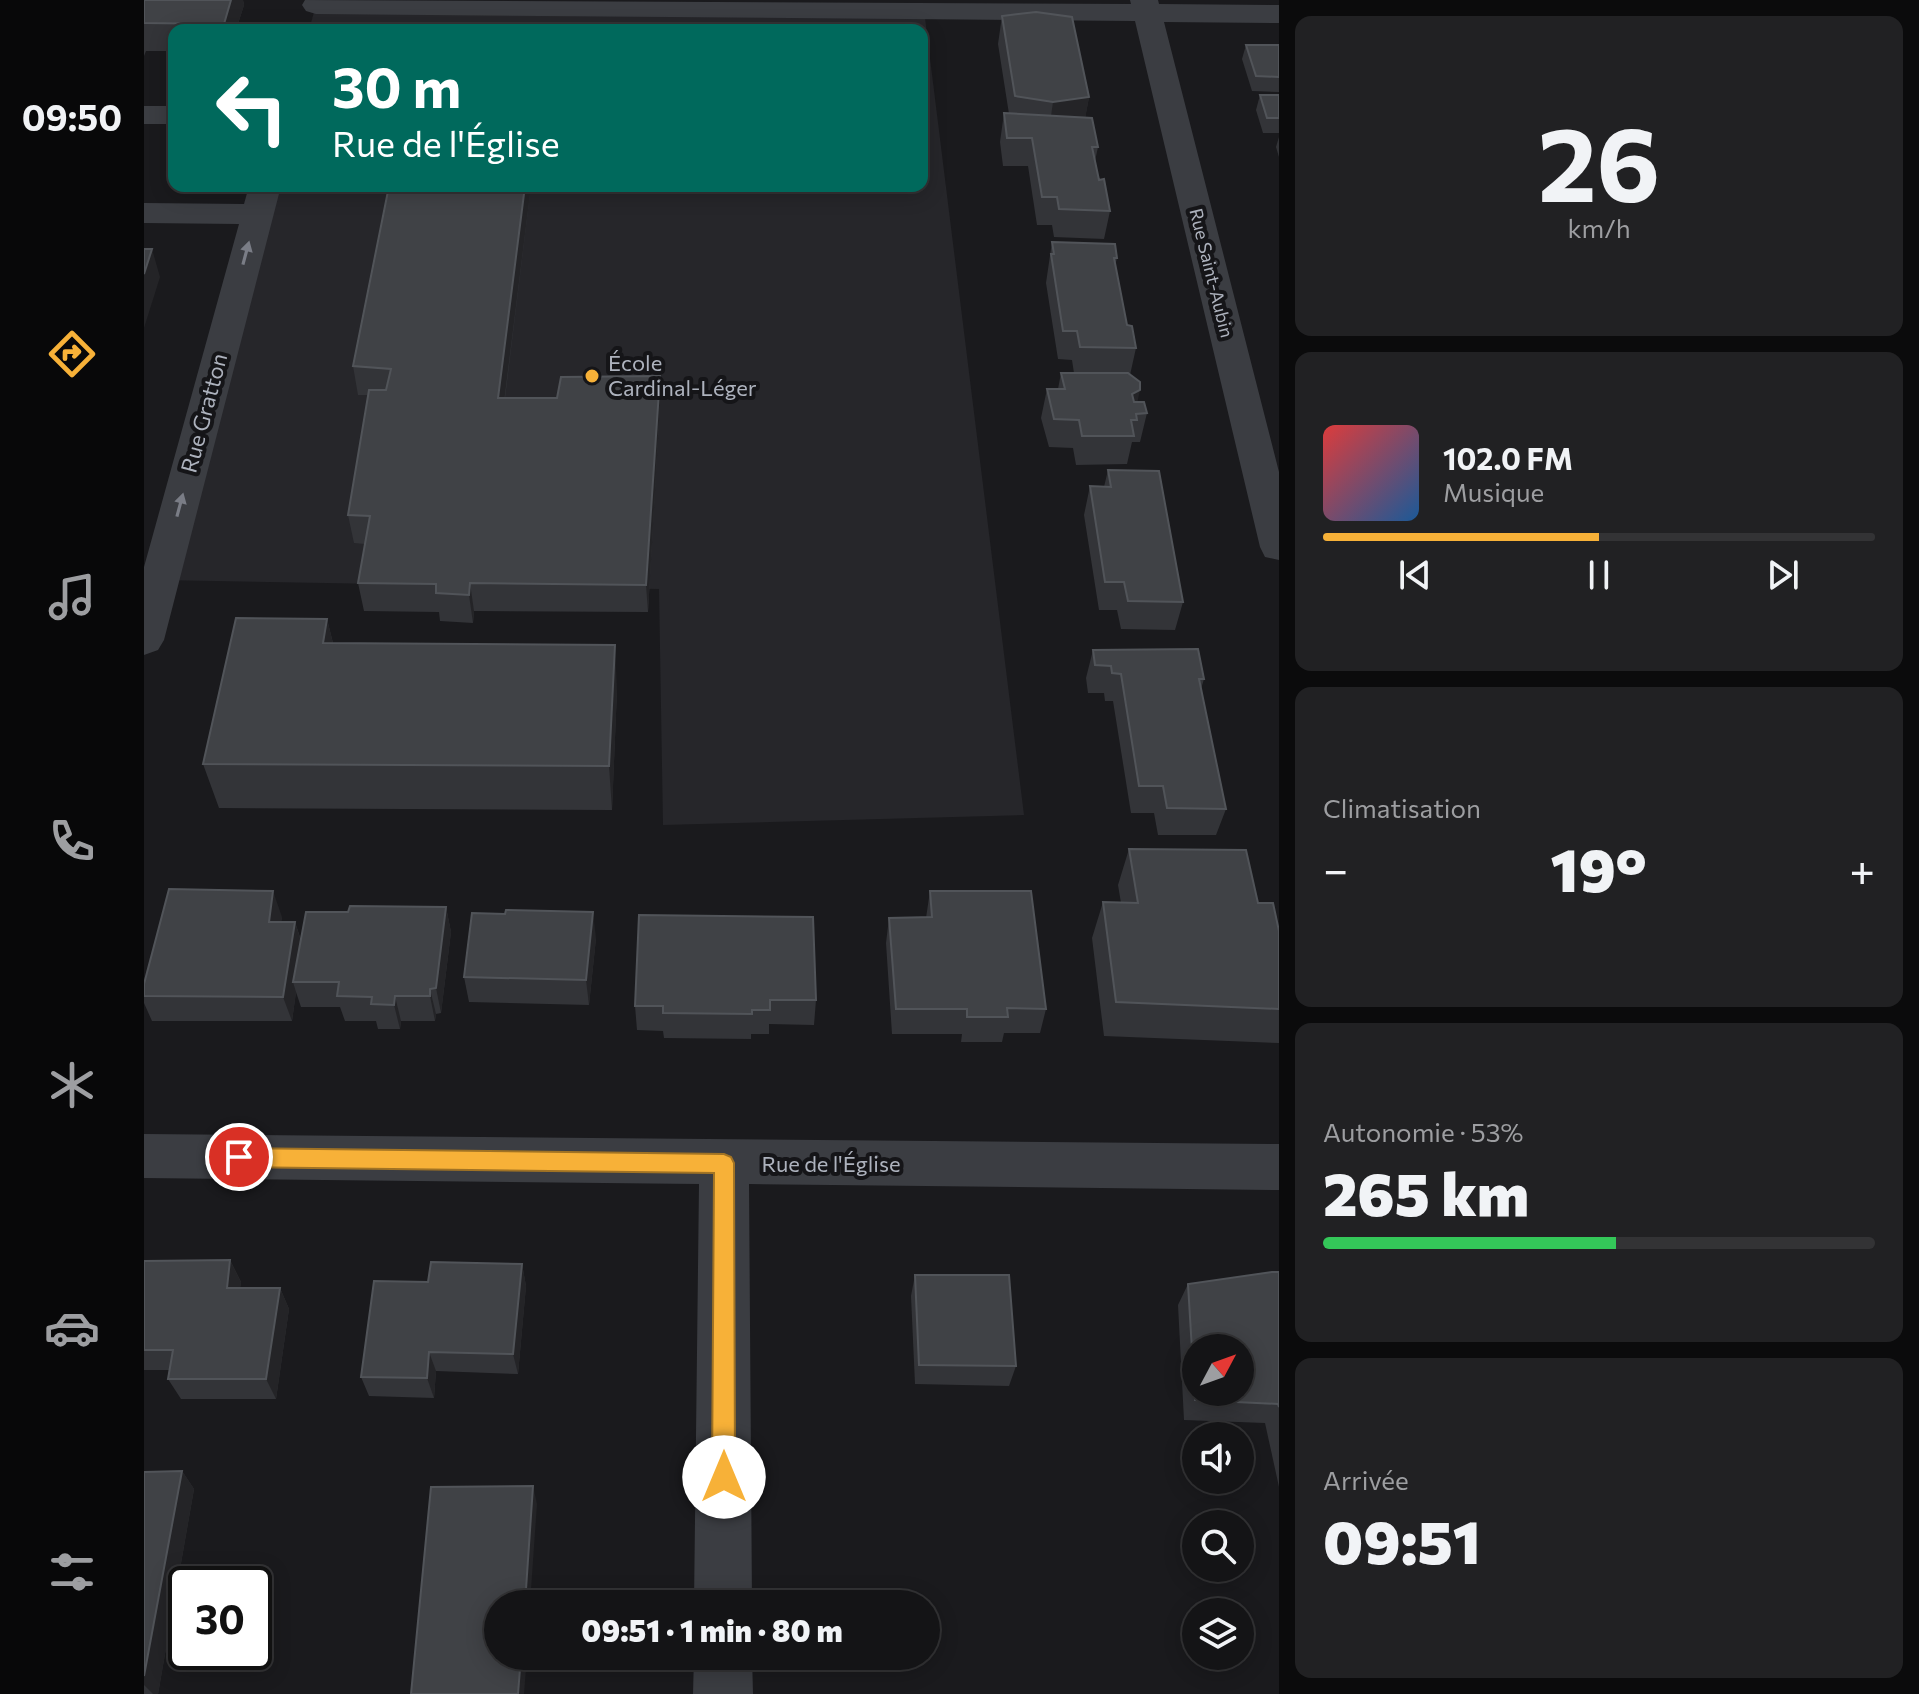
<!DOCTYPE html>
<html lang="fr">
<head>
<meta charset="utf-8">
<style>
  body { margin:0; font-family:Commissioner,sans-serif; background:#212123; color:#f1f3f6; height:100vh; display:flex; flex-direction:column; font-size:30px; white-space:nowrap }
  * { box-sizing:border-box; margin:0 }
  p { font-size:26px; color:#9d9ea1 }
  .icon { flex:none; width:44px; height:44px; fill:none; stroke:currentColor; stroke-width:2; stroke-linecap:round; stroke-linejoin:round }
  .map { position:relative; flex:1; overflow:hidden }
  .side { display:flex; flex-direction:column; gap:16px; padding:16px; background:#0b0b0c; width:640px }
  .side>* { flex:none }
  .hud { position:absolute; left:24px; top:24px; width:760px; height:168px; border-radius:16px; box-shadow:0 4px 20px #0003,0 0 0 2px #333335; background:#00695c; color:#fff; overflow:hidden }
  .needle { width:52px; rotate:49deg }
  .controls { position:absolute; left:1038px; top:1334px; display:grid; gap:16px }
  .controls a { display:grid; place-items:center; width:72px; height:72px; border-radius:50%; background:#141416; box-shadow:0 4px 20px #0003,0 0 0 2px #333335; font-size:40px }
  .speed { position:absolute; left:24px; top:1566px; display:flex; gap:16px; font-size:40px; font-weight:700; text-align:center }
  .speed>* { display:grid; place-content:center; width:104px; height:104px; border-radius:50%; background:#141416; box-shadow:0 4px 20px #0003,0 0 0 2px #333335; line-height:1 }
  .speed .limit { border:4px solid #111; border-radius:12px; background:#fff; color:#111 }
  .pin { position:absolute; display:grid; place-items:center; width:68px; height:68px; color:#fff; margin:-34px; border:4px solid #fff; border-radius:50%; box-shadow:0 2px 8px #0007 }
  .me { position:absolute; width:88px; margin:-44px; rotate:0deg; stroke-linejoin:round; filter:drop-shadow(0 0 6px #0008) }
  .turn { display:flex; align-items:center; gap:28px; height:168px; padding:0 32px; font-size:36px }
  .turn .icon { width:104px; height:104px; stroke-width:2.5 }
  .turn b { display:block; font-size:56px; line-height:68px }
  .big { font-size:60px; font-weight:800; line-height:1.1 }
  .side .tile { flex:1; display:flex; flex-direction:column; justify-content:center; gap:12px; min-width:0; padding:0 28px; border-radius:16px; background:#212123 }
  .side .dial { align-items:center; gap:0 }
  .dial b { font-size:104px; line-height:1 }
  .song { display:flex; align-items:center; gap:24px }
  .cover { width:96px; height:96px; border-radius:12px; background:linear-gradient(135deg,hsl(0 70% 55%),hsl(210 70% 35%)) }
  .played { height:8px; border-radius:4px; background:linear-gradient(90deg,#f7b138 50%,#333335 50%) }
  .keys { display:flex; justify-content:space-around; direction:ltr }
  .heat { display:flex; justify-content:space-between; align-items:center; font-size:44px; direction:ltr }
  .charge { height:12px; border-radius:6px; background:linear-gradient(90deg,#34c759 53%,#333335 0) }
  .trip { position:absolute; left:340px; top:1590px; width:456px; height:80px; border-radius:40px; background:#141416; box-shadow:0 4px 20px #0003,0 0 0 2px #333335; font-weight:800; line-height:80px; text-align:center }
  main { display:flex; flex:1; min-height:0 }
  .tabs { display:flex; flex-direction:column; width:144px; justify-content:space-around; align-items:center; background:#080809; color:#9d9ea1 }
  .tabs .icon { width:56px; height:56px }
  .tabs .selected { color:#f7b138 }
  .tabs b { font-size:36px; color:#f1f3f6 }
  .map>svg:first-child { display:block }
  .built { fill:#26262a }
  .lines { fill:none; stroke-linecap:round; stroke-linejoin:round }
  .minor { fill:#3b3d42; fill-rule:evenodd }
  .wall { fill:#333438 }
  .shaded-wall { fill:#242427 }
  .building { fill:#404246; stroke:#515459; stroke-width:2; fill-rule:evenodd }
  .oneway { fill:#7a7d86 }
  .route { fill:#f7b138; stroke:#a17324; stroke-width:2 }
  .poi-dot { fill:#f7b138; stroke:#151518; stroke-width:3 }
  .labels { text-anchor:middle; stroke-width:8; stroke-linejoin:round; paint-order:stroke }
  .far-street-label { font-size:18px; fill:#adb2bd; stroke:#151518 }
  .poi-label { font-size:22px; fill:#adb2bd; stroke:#151518; text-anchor:start }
  .street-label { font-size:22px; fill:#adb2bd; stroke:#151518 }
</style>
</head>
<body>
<main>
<nav class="tabs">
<b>09:50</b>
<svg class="icon selected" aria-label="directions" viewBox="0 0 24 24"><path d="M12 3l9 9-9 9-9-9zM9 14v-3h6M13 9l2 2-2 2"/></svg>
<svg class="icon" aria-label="music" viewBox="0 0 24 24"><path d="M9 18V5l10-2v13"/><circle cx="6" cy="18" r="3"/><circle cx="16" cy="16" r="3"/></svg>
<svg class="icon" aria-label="phone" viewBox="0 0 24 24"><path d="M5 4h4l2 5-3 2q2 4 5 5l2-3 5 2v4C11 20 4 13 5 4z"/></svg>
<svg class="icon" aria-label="climate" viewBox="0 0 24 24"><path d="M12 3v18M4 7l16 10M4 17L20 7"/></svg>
<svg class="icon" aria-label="car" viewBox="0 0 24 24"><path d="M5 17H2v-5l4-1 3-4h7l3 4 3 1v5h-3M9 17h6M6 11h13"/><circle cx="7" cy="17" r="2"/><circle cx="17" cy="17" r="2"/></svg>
<svg class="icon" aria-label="filters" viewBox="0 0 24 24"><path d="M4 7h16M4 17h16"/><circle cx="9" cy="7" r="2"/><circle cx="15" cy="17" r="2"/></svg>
</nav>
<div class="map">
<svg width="1135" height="1694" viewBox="0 0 1135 1694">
  <rect width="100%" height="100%" fill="#1a1a1d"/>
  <path class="built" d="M 172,5 L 780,10 L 880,815 L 519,825 L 515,589 L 16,580 L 121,186 L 778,186 L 778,30 L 165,30 Z"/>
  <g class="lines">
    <g class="minor">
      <path d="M 161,0 L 987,4 L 986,0 L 1014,0 L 1015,4 L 1135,5 L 1135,23 L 1020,22 L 1135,472 L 1135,560 L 1121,557 L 1116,547 L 991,21 L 172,14 L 162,11 L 158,5 Z"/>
      <rect x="0" y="106" width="30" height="18"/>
      <path d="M 105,186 L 137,186 L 20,640 L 14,650 L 0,655 L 0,567 L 95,224 L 0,223 L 0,203 L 100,204 Z"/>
      <path d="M 0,1134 L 1135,1144 L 1135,1190 L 605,1184 L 608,1604 L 550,1604 L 555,1184 L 0,1178 Z"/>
      <path d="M 550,1656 L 608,1656 L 609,1694 L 549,1694 Z"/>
    </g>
  </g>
  <g class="wall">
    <path d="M 0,0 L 99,0 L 100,5 L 92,30 L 30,30 L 30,51 L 2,51 L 0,56 Z"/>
    <path d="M 858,16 L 945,97 L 941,118 L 954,147 L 951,161 L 955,180 L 966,211 L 960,239 L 910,237 L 908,225 L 893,225 L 884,166 L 859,166 L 856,142 L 860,113 L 865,114 L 854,44 Z"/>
    <path d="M 1102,45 L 1135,45 L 1135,92 L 1108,91 L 1098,59 Z"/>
    <path d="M 1116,95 L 1135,95 L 1135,133 L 1119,133 L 1112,110 Z"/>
    <path d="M 778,102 L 781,131 L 778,157 Z"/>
    <path d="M 1135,137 L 1135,157 L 1132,147 Z"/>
    <path d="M 245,186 L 387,186 L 361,398 L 516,404 L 504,612 L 330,611 L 329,623 L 296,621 L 295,612 L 220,611 L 214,583 L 221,544 L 210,543 L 204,515 L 225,395 L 214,395 L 209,366 Z"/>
    <path d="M 908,242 L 973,258 L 971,266 L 983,325 L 992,348 L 986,375 L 993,402 L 1003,413 L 996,442 L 988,442 L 983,464 L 932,465 L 929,448 L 905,447 L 897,418 L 903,389 L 914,389 L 917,373 L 930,373 L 928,360 L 914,359 L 902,283 Z"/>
    <path d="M 964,470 L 1039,602 L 1031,630 L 977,629 L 973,610 L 955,610 L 940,515 L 946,486 L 960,487 Z"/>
    <path d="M 183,619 L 189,643 L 473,690 L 468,810 L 75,808 L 59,764 Z"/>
    <path d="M 949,650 L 1060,679 L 1057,689 L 1082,809 L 1072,835 L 1014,835 L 1010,813 L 987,813 L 969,701 L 961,701 L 960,693 L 944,693 L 942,678 Z"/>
    <path d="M 985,849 L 1114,903 L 1135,931 L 1135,1043 L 960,1036 L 948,938 L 959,902 L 977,903 L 974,885 Z"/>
    <path d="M 786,891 L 902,1009 L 896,1033 L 860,1033 L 858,1042 L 817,1042 L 818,1034 L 748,1034 L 742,943 L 745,918 L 782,918 Z"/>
    <path d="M 302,907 L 307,932 L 297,1013 L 292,1014 L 291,1021 L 257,1021 L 256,1029 L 234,1029 L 232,1021 L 201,1021 L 196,1007 L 157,1007 L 152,992 L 148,1021 L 8,1021 L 0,1003 L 0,984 L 138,917 L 137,922 L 151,922 L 157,940 L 204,912 Z"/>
    <path d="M 495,915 L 672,1000 L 670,1025 L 625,1024 L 625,1034 L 607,1034 L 607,1039 L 520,1038 L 519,1031 L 493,1030 L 491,1006 Z"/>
    <path d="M 452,938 L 445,1005 L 325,1002 L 320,977 Z"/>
    <path d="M 86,1260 L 97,1282 L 96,1288 L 136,1288 L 145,1309 L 132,1399 L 37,1399 L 24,1379 L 25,1370 L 0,1370 L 0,1261 Z"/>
    <path d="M 378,1264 L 382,1286 L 374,1374 L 292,1371 L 290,1398 L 225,1396 L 217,1377 L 284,1282 Z"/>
    <path d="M 1135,1272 L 1135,1487 L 1121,1423 L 1040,1420 L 1034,1305 L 1044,1284 Z"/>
    <path d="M 771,1275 L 872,1366 L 865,1386 L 771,1384 L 767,1296 Z"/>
    <path d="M 38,1471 L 50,1489 L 14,1694 L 0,1694 L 0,1472 Z"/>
  </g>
  <g class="shaded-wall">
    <path d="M 87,0 L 99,0 L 100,5 L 92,30 L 81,30 L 80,24 Z"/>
    <path d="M 945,97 L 940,125 L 905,130 L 909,102 Z"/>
    <path d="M 381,186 L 387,186 L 357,426 L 354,398 Z"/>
    <path d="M 8,249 L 16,277 L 0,328 L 0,274 Z"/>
    <path d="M 516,376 L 516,404 L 504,612 L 502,585 Z"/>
    <path d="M 996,390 L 990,418 L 988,394 Z"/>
    <path d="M 326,583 L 330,611 L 329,623 L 325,595 Z"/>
    <path d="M 183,619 L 194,664 L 179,643 Z"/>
    <path d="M 471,645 L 473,690 L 468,810 L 465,766 Z"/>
    <path d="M 129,891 L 138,917 L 133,948 L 125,922 Z"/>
    <path d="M 302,907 L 307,932 L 297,1013 L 292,988 Z"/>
    <path d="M 449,912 L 452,938 L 445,1005 L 442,980 Z"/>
    <path d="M 151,922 L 159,948 L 149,982 L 152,992 L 148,1021 L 139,997 Z"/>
    <path d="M 286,989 L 292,1014 L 291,1021 L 286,996 Z"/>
    <path d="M 251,996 L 257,1021 L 256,1029 L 250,1005 Z"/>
    <path d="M 86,1260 L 97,1282 L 93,1309 L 83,1288 Z"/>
    <path d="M 378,1264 L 382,1286 L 374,1374 L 369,1354 Z"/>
    <path d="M 136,1288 L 145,1309 L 132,1399 L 122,1379 Z"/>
    <path d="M 285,1352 L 292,1371 L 290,1398 L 283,1378 Z"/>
    <path d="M 38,1471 L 50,1489 L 14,1694 L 9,1694 L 0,1685 L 0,1676 Z"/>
    <path d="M 389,1486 L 393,1504 L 386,1604 L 381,1604 Z"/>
    <path d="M 377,1656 L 383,1656 L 380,1694 L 374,1694 Z"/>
  </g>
  <g class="building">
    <path d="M 0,0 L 87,0 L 80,24 L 0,23 Z"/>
    <path d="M 892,12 L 928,17 L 945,97 L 909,102 L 871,96 L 858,16 Z"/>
    <path d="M 1102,45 L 1135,45 L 1135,77 L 1112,76 Z"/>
    <path d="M 1116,95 L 1135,95 L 1135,118 L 1123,118 Z"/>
    <path d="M 778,102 L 781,131 L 778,131 Z"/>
    <path d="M 860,113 L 948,118 L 954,147 L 948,147 L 955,180 L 960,179 L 966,211 L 915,209 L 913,197 L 898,197 L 888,138 L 863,138 Z"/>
    <path d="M 245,186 L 381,186 L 354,398 L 413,398 L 417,377 L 516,376 L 502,585 L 326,583 L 325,595 L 292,593 L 292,584 L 214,583 L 226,516 L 204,515 L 225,390 L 242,390 L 247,369 L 209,366 Z"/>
    <path d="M 908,242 L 971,244 L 973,258 L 970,258 L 983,325 L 988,326 L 992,348 L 936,347 L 933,331 L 919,331 L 907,254 L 910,254 Z"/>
    <path d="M 0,249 L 8,249 L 0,274 Z"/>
    <path d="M 917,373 L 984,373 L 996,382 L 996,390 L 988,394 L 990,402 L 1000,402 L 1003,413 L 992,414 L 993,420 L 987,420 L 990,436 L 938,436 L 935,420 L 910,419 L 903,389 L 921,389 Z"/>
    <path d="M 964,470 L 1015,471 L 1039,602 L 984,601 L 980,582 L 961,582 L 946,486 L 967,487 Z"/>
    <path d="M 92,618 L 183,619 L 179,643 L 471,645 L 465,766 L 59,764 Z"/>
    <path d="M 1054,649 L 1060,679 L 1055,679 L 1082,809 L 1023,808 L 1019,786 L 995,786 L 977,674 L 968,673 L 967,666 L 951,665 L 949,650 Z"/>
    <path d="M 985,849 L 1102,850 L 1114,903 L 1129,903 L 1135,931 L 1135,1009 L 972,1002 L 959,902 L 994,903 Z"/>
    <path d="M 25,889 L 129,891 L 125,922 L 151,922 L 139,997 L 0,996 L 0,984 Z"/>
    <path d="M 786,891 L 887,891 L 902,1009 L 863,1008 L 864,1017 L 823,1017 L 823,1009 L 752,1009 L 745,918 L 788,917 Z"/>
    <path d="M 206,906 L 302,907 L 292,988 L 286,989 L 286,996 L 251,996 L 250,1005 L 227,1004 L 228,997 L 193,996 L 195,982 L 149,982 L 162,912 L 204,912 Z"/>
    <path d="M 362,910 L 449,912 L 442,980 L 320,977 L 328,913 L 361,914 Z"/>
    <path d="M 495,915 L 669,917 L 672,1000 L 626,1000 L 626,1010 L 608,1010 L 608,1014 L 519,1013 L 519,1006 L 491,1006 Z"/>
    <path d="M 86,1260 L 83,1288 L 136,1288 L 122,1379 L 24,1379 L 29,1350 L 0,1350 L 0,1261 Z"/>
    <path d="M 287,1262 L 378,1264 L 369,1354 L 285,1352 L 283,1378 L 217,1377 L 230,1281 L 284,1282 Z"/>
    <path d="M 1128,1272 L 1135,1272 L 1135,1407 L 1134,1404 L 1051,1400 L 1044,1284 ZM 1052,1348 L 1096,1348 L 1096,1392 L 1052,1392 Z"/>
    <path d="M 771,1275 L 865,1275 L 872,1366 L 775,1365 Z"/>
    <path d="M 38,1471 L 0,1676 L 0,1472 Z"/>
    <path d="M 389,1486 L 381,1604 L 354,1604 L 354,1656 L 377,1656 L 374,1694 L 267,1694 L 287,1487 Z"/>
  </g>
  <defs><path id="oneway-solid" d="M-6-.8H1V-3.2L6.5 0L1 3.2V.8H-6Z" transform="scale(2)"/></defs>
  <g class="oneway">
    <use href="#oneway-solid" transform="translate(102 253) rotate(-75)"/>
    <use href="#oneway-solid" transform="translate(36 505) rotate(-75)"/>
  </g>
  <path class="route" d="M 95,1148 L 580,1154 L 587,1157 L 590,1163 L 591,1477 L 588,1485 L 580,1489 L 571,1485 L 568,1477 L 570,1173 L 95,1167 L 87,1164 L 84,1157 L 87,1151 Z"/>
  <circle class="poi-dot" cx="448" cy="376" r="8"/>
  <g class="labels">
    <g class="far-street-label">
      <text transform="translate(1067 273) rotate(76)" y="6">Rue Saint-Aubin</text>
    </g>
    <g class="poi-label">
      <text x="464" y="371">École<tspan x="464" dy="25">Cardinal-Léger</tspan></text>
    </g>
    <g class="street-label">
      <text transform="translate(60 413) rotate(-75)" y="8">Rue Gratton</text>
      <text x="687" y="1172">Rue de l'Église</text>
    </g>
  </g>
</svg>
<div class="controls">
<a><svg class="needle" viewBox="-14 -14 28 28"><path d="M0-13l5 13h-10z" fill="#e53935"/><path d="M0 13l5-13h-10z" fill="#9d9ea1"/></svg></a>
<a><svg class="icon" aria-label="sound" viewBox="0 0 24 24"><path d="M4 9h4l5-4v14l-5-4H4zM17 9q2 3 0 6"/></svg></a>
<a><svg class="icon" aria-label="search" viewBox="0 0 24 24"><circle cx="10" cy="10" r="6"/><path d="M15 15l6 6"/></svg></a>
<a><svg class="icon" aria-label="layers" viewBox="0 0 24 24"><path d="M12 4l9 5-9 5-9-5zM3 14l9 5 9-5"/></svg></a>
</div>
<div class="speed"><div class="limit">30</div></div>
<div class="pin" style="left:95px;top:1157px;background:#d93025"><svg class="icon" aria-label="arrive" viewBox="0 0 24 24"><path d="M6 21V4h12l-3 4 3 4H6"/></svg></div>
<svg class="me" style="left:580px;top:1477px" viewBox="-20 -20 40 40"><circle r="19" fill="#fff"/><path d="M0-13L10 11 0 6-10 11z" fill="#f7b138"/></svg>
<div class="trip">09:51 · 1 min · 80 m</div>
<div class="hud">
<div class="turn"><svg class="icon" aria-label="left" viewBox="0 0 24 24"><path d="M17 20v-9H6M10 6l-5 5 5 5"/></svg><div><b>30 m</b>Rue de l'Église</div></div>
</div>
</div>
<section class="side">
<div class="tile dial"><b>26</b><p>km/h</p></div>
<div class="tile">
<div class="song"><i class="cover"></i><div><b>102.0 FM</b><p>Musique</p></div></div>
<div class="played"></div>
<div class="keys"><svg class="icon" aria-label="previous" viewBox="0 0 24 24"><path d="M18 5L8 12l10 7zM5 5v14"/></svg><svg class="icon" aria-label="pause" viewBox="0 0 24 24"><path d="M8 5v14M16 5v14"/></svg><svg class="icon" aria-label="next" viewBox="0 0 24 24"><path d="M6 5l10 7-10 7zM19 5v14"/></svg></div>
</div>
<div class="tile"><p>Climatisation</p>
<div class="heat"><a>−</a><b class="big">19°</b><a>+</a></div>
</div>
<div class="tile"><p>Autonomie · 53%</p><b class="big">265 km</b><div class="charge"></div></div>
<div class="tile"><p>Arrivée</p><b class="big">09:51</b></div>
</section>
</main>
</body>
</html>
